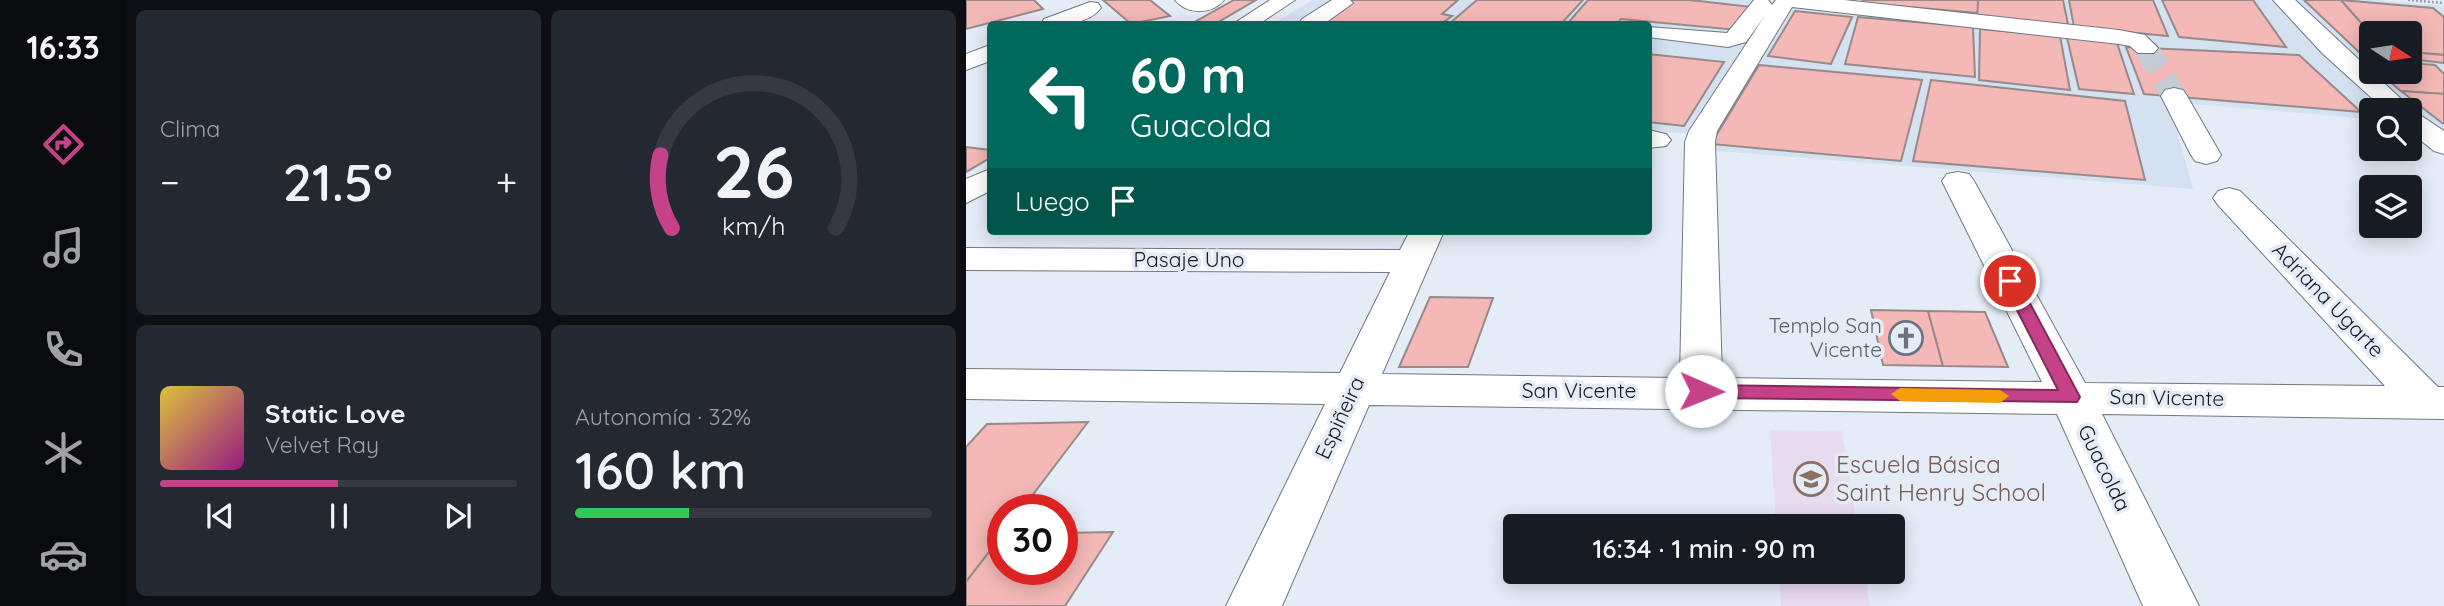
<!DOCTYPE html>
<html lang="es">
<head>
<meta charset="utf-8">
<style>
  body { margin:0; font-family:Quicksand,sans-serif; background:#242831; color:#f1f3f6; height:100vh; display:flex; flex-direction:column; font-size:26px; white-space:nowrap }
  * { box-sizing:border-box; margin:0 }
  p { font-size:23px; color:#9ea1a6 }
  .icon { flex:none; width:38px; height:38px; fill:none; stroke:currentColor; stroke-width:2; stroke-linecap:round; stroke-linejoin:round }
  .map { position:relative; flex:1; overflow:hidden }
  .side { display:flex; flex-direction:column; gap:10px; padding:10px; background:#0d0f14; width:840px }
  .side>* { flex:none }
  .guide { position:absolute; left:21px; top:21px; width:665px; height:214px; border-radius:7px; box-shadow:0 4px 18px #0003; background:#00695c; color:#fff; overflow:hidden }
  .needle { width:46px; rotate:102deg }
  .tools { position:absolute; left:1393px; top:21px; display:grid; gap:14px }
  .tools a { display:grid; place-items:center; width:63px; height:63px; border-radius:7px; background:#171b24; box-shadow:0 4px 18px #0003; font-size:35px }
  .speed { position:absolute; left:21px; top:494px; display:flex; gap:14px; font-size:35px; font-weight:700; text-align:center }
  .speed>* { display:grid; place-content:center; width:91px; height:91px; border-radius:50%; background:#171b24; box-shadow:0 4px 18px #0003; line-height:1 }
  .speed .limit { border:10px solid #d22; background:#fff; color:#111 }
  .pin { position:absolute; display:grid; place-items:center; width:60px; height:60px; color:#fff; margin:-30px; border:4px solid #fff; border-radius:50%; box-shadow:0 2px 7px #0007 }
  .me { position:absolute; width:77px; margin:-38px; rotate:91deg; stroke-linejoin:round; filter:drop-shadow(0 0 5px #0008) }
  .turn { display:flex; align-items:center; gap:24px; height:147px; padding:0 28px; font-size:32px }
  .turn .icon { width:91px; height:91px; stroke-width:2.5 }
  .turn b { display:block; font-size:49px; line-height:60px }
  .then { display:flex; align-items:center; height:66px; padding:0 28px; background:#0003; gap:14px; font-size:26px }
  .big { font-size:52px; font-weight:600; line-height:1.1 }
  .side .tile { flex:1; display:flex; flex-direction:column; justify-content:center; gap:10px; min-width:0; padding:0 24px; border-radius:10px; background:#242831 }
  .side .dial { align-items:center; gap:0 }
  .dial svg { height:182px; overflow:visible; fill:none; stroke:#363941; stroke-width:7; stroke-linecap:round; text-anchor:middle }
  .dial text { fill:#f1f3f6; stroke:none }
  .song { display:flex; align-items:center; gap:21px }
  .cover { width:84px; height:84px; border-radius:10px; background:linear-gradient(135deg,hsl(50 70% 55%),hsl(310 70% 35%)) }
  .played { height:7px; border-radius:4px; background:linear-gradient(90deg,#c54289 50%,#363941 50%) }
  .keys { display:flex; justify-content:space-around; direction:ltr }
  .heat { display:flex; justify-content:space-between; align-items:center; font-size:38px; direction:ltr }
  .charge { height:10px; border-radius:5px; background:linear-gradient(90deg,#34c759 32%,#363941 0) }
  .side .tiles { flex:1; display:grid; gap:10px; grid-template-columns:repeat(2,1fr) }
  .trip { position:absolute; left:537px; top:514px; width:402px; height:70px; border-radius:7px; background:#171b24; box-shadow:0 4px 18px #0003; font-weight:600; line-height:70px; text-align:center }
  main { display:flex; flex:1; min-height:0 }
  .menu { display:flex; flex-direction:column; width:126px; justify-content:space-around; align-items:center; background:#090b0e; color:#9ea1a6 }
  .menu .icon { width:49px; height:49px }
  .menu .active { color:#c54289 }
  .menu b { font-size:32px; color:#f1f3f6 }
  .map>svg:first-child { display:block }
  .built { fill:#d3e1f1; fill-rule:evenodd }
  .education { fill:#e8dcf1 }
  .building { fill:#f4b9b7; stroke:#978a89; stroke-width:2 }
  .lines { fill:none; stroke-linecap:round; stroke-linejoin:round }
  .minor-tunnel { stroke:#c5ccd6; stroke-width:24; stroke-dasharray:24 12; stroke-linecap:butt }
  .minor-casing { stroke:#707881; stroke-width:2 }
  .major-casing { stroke:#707881; stroke-width:2 }
  .path { stroke:#9aa0a8; stroke-width:2.5; stroke-dasharray:2 2; stroke-linecap:butt }
  .minor { fill:#fff; fill-rule:evenodd }
  .major { fill:#fff; fill-rule:evenodd }
  .route { fill:#c54289; stroke:#802b59; stroke-width:2 }
  .slow { fill:#f59e0b }
  .labels { text-anchor:middle; stroke-width:7; stroke-linejoin:round; paint-order:stroke }
  .street-label { font-size:21px; fill:#16191d; stroke:#e4ecf7 }
  .worship-label { font-size:21px; fill:#5b616d; stroke:#e4ecf7; text-anchor:end }
  .near-education-label { font-size:24px; fill:#785e54; stroke:#e4ecf7; text-anchor:start }
</style>
</head>
<body>
<main>
<nav class="menu">
<b>16:33</b>
<svg class="icon active" aria-label="directions" viewBox="0 0 24 24"><path d="M12 3l9 9-9 9-9-9zM9 14v-3h6M13 9l2 2-2 2"/></svg>
<svg class="icon" aria-label="music" viewBox="0 0 24 24"><path d="M9 18V5l10-2v13"/><circle cx="6" cy="18" r="3"/><circle cx="16" cy="16" r="3"/></svg>
<svg class="icon" aria-label="phone" viewBox="0 0 24 24"><path d="M5 4h4l2 5-3 2q2 4 5 5l2-3 5 2v4C11 20 4 13 5 4z"/></svg>
<svg class="icon" aria-label="climate" viewBox="0 0 24 24"><path d="M12 3v18M4 7l16 10M4 17L20 7"/></svg>
<svg class="icon" aria-label="car" viewBox="0 0 24 24"><path d="M5 17H2v-5l4-1 3-4h7l3 4 3 1v5h-3M9 17h6M6 11h13"/><circle cx="7" cy="17" r="2"/><circle cx="17" cy="17" r="2"/></svg>
</nav>
<section class="side">
<div class="tiles">
<div class="tile"><p>Clima</p>
<div class="heat"><a>−</a><b class="big">21.5°</b><a>+</a></div>
</div>
<div class="tile dial"><svg viewBox="0 0 100 80">
<path d="M14 69A42 42 0 1 1 86 69"/>
<path d="M14 69A42 42 0 0 1 9 37" stroke="#c54289"/>
<text x="50" y="56" font-size="32" font-weight="700">26</text>
<text x="50" y="72" font-size="11">km/h</text>
</svg></div>
<div class="tile">
<div class="song"><i class="cover"></i><div><b>Static Love</b><p>Velvet Ray</p></div></div>
<div class="played"></div>
<div class="keys"><svg class="icon" aria-label="previous" viewBox="0 0 24 24"><path d="M18 5L8 12l10 7zM5 5v14"/></svg><svg class="icon" aria-label="pause" viewBox="0 0 24 24"><path d="M8 5v14M16 5v14"/></svg><svg class="icon" aria-label="next" viewBox="0 0 24 24"><path d="M6 5l10 7-10 7zM19 5v14"/></svg></div>
</div>
<div class="tile"><p>Autonomía · 32%</p><b class="big">160 km</b><div class="charge"></div></div>
</div>
</section>
<div class="map">
<svg width="1478" height="606" viewBox="0 0 1478 606">
  <rect width="100%" height="100%" fill="#e4ecf7"/>
  <g class="built">
    <path d="M 346,0 L 809,0 L 720,133 L 683,132 L 682,24 L 307,24 Z"/>
    <path d="M 831,0 L 1304,0 L 1415,110 L 1405,110 L 1405,119 L 1203,102 L 1227,189 L 740,150 Z"/>
    <path d="M 1326,0 L 1408,0 L 1478,6 L 1478,133 L 1424,90 ZM 1405,33 L 1444,33 L 1444,72 L 1405,72 Z"/>
  </g>
  <g class="education">
    <path d="M 804,430 L 876,431 L 891,527 L 810,527 Z"/>
    <path d="M 813,572 L 899,572 L 904,606 L 815,606 Z"/>
  </g>
  <g class="building">
    <path d="M 0,0 L 68,0 L 77,9 L 0,29 Z"/>
    <path d="M 137,0 L 184,0 L 204,16 L 165,24 Z"/>
    <path d="M 268,0 L 290,0 L 249,24 L 225,24 Z"/>
    <path d="M 387,0 L 492,0 L 476,14 L 486,16 L 475,24 L 351,24 Z"/>
    <path d="M 511,0 L 617,0 L 595,24 L 484,23 Z"/>
    <path d="M 622,0 L 724,0 L 786,7 L 772,30 L 655,19 L 651,24 L 601,24 Z"/>
    <path d="M 897,0 L 1012,0 L 1012,13 L 896,3 Z"/>
    <path d="M 1012,0 L 1097,0 L 1103,29 L 1011,21 Z"/>
    <path d="M 1103,0 L 1187,0 L 1202,36 L 1108,27 Z"/>
    <path d="M 1196,0 L 1287,0 L 1320,47 L 1213,37 Z"/>
    <path d="M 1338,0 L 1375,0 L 1405,34 L 1405,55 L 1395,54 Z"/>
    <path d="M 1375,0 L 1467,8 L 1478,17 L 1478,55 L 1444,52 L 1444,33 L 1405,34 Z"/>
    <path d="M 829,11 L 886,17 L 865,64 L 802,56 Z"/>
    <path d="M 892,17 L 1007,27 L 1009,77 L 879,64 Z"/>
    <path d="M 1014,29 L 1094,36 L 1104,90 L 1013,80 Z"/>
    <path d="M 1100,33 L 1149,37 L 1168,94 L 1113,89 Z"/>
    <path d="M 1160,47 L 1333,55 L 1395,112 L 1178,94 Z"/>
    <path d="M 1444,52 L 1478,55 L 1478,63 L 1444,59 Z"/>
    <path d="M 682,54 L 758,62 L 718,126 L 682,122 Z"/>
    <path d="M 1444,63 L 1469,65 L 1478,74 L 1478,94 L 1435,91 L 1412,72 L 1444,72 Z"/>
    <path d="M 793,65 L 956,80 L 935,161 L 745,144 Z"/>
    <path d="M 965,80 L 1159,101 L 1179,180 L 947,161 Z"/>
    <path d="M 1435,91 L 1478,94 L 1478,124 L 1476,123 Z"/>
    <path d="M 0,147 L 24,150 L 24,158 L 0,172 Z"/>
    <path d="M 464,297 L 527,298 L 502,367 L 433,367 Z"/>
    <path d="M 905,310 L 962,311 L 977,366 L 917,365 Z"/>
    <path d="M 962,311 L 1019,312 L 1042,367 L 977,366 Z"/>
    <path d="M 122,422 L 56,509 L 37,509 L 37,534 L 0,582 L 0,447 L 21,424 Z"/>
    <path d="M 147,532 L 99,606 L 0,606 L 0,582 L 37,534 L 37,569 L 96,569 L 96,533 Z"/>
  </g>
  <g class="lines">
    <path class="minor-tunnel" d="M 1180,48 L 1208,96"/>
    <g class="minor-casing">
      <g id="minor">
        <path d="M 209,0 L 258,0 C 246,15 221,15 209,0 Z"/>
        <path d="M 366,0 L 384,0 L 387,3 L 358,24 L 333,24 L 336,19 Z"/>
        <path d="M 788,0 L 802,0 L 806,5 L 810,0 L 878,0 L 1153,30 L 1179,35 L 1192,48 L 1188,53 L 1172,53 L 1164,46 L 1153,44 L 826,7 L 751,131 L 749,142 L 756,378 L 1076,382 L 976,181 L 981,174 L 992,172 L 1003,174 L 1008,181 L 1119,383 L 1419,386 L 1252,205 L 1247,198 L 1252,191 L 1263,188 L 1274,191 L 1472,387 L 1478,387 L 1478,419 L 1136,414 L 1233,606 L 1177,606 L 1091,414 L 403,405 L 316,606 L 260,606 L 359,404 L 0,399 L 0,369 L 374,373 L 424,272 L 0,270 L 0,248 L 434,250 L 444,231 L 478,231 L 416,374 L 714,378 L 719,142 L 723,131 L 800,14 L 780,42 L 762,47 L 682,37 L 682,27 L 761,33 Z"/>
        <path d="M 1307,0 L 1329,0 L 1448,111 L 1478,131 L 1478,154 L 1468,151 L 1444,132 L 1444,110 L 1419,110 L 1356,53 Z"/>
        <path d="M 124,2 L 132,3 L 135,8 C 122,25 93,26 75,24 L 78,19 Z"/>
        <path d="M 24,45 L 24,61 L 0,70 L 0,54 Z"/>
        <path d="M 1208,88 L 1217,90 L 1221,96 L 1255,155 L 1251,161 L 1240,164 L 1229,161 L 1225,155 L 1195,96 L 1199,90 Z"/>
        <path d="M 682,130 L 700,134 L 705,140 L 700,146 L 682,148 Z"/>
      </g>
    </g>
    <g class="major-casing">
      <g id="major">
        <path d="M 304,0 L 329,0 L 293,24 L 267,24 Z"/>
        <path d="M 24,169 L 24,191 L 0,203 L 0,179 Z"/>
      </g>
    </g>
    <path class="path" d="M 1442,0 L 1478,3"/>
    <use href="#minor" class="minor"/>
    <use href="#major" class="major"/>
  </g>
  <path class="route" d="M 1044,276 L 1052,281 L 1114,397 L 1111,402 L 735,398 L 726,391 L 735,385 L 1092,390 L 1036,281 Z"/>
  <path class="slow" d="M 934,388 L 1034,390 L 1043,396 L 1034,403 L 934,401 L 925,394 Z"/>
  <defs>
    <g id="church-ring" transform="scale(1.75)"><circle r="9.5" fill="#e4ecf7" stroke="#6b7280" stroke-width="1.5"/><path d="M-1.2-6h2.4v3.5h3.3v2.4h-3.3V6h-2.4V-.1h-3.3v-2.4h3.3Z" fill="#6b7280"/></g>
    <g id="school-ring" transform="scale(1.75)"><circle r="9.5" fill="#e4ecf7" stroke="#8d6e63" stroke-width="1.5"/><path d="M0-5L7-2L0 1L-7-2ZM-4 1L0 2.5L4 1V4Q0 6-4 4Z" fill="#8d6e63"/></g>
  </defs>
  <g fill-rule="evenodd">
    <use href="#church-ring" x="940" y="338"/>
    <use href="#school-ring" x="845" y="479"/>
  </g>
  <g class="labels">
    <g class="street-label">
      <text x="223" y="267">Pasaje Uno</text>
      <text transform="translate(1362 300) rotate(46)" y="7">Adriana Ugarte</text>
      <text x="613" y="398">San Vicente</text>
      <text transform="translate(1201 398) rotate(1)" y="7">San Vicente</text>
      <text transform="translate(374 418) rotate(-65)" y="7">Espiñeira</text>
      <text transform="translate(1138 468) rotate(64)" y="7">Guacolda</text>
    </g>
    <g class="worship-label">
      <text x="916" y="333">Templo San<tspan x="916" dy="24">Vicente</tspan></text>
    </g>
    <g class="near-education-label">
      <text x="870" y="473">Escuela Básica<tspan x="870" dy="28">Saint Henry School</tspan></text>
    </g>
  </g>
</svg>
<div class="tools">
<a><svg class="needle" viewBox="-14 -14 28 28"><path d="M0-13l5 13h-10z" fill="#e53935"/><path d="M0 13l5-13h-10z" fill="#9ea1a6"/></svg></a>
<a><svg class="icon" aria-label="search" viewBox="0 0 24 24"><circle cx="10" cy="10" r="6"/><path d="M15 15l6 6"/></svg></a>
<a><svg class="icon" aria-label="layers" viewBox="0 0 24 24"><path d="M12 4l9 5-9 5-9-5zM3 14l9 5 9-5"/></svg></a>
</div>
<div class="speed"><div class="limit">30</div></div>
<div class="pin" style="left:1044px;top:281px;background:#d93025"><svg class="icon" aria-label="arrive" viewBox="0 0 24 24"><path d="M6 21V4h12l-3 4 3 4H6"/></svg></div>
<svg class="me" style="left:735px;top:391px" viewBox="-20 -20 40 40"><circle r="19" fill="#fff"/><path d="M0-13L10 11 0 6-10 11z" fill="#c54289"/></svg>
<div class="trip">16:34 · 1 min · 90 m</div>
<div class="guide">
<div class="turn"><svg class="icon" aria-label="left" viewBox="0 0 24 24"><path d="M17 20v-9H6M10 6l-5 5 5 5"/></svg><div><b>60 m</b>Guacolda</div></div>
<div class="then">Luego<svg class="icon" aria-label="arrive" viewBox="0 0 24 24"><path d="M6 21V4h12l-3 4 3 4H6"/></svg></div>
</div>
</div>
</main>
</body>
</html>
